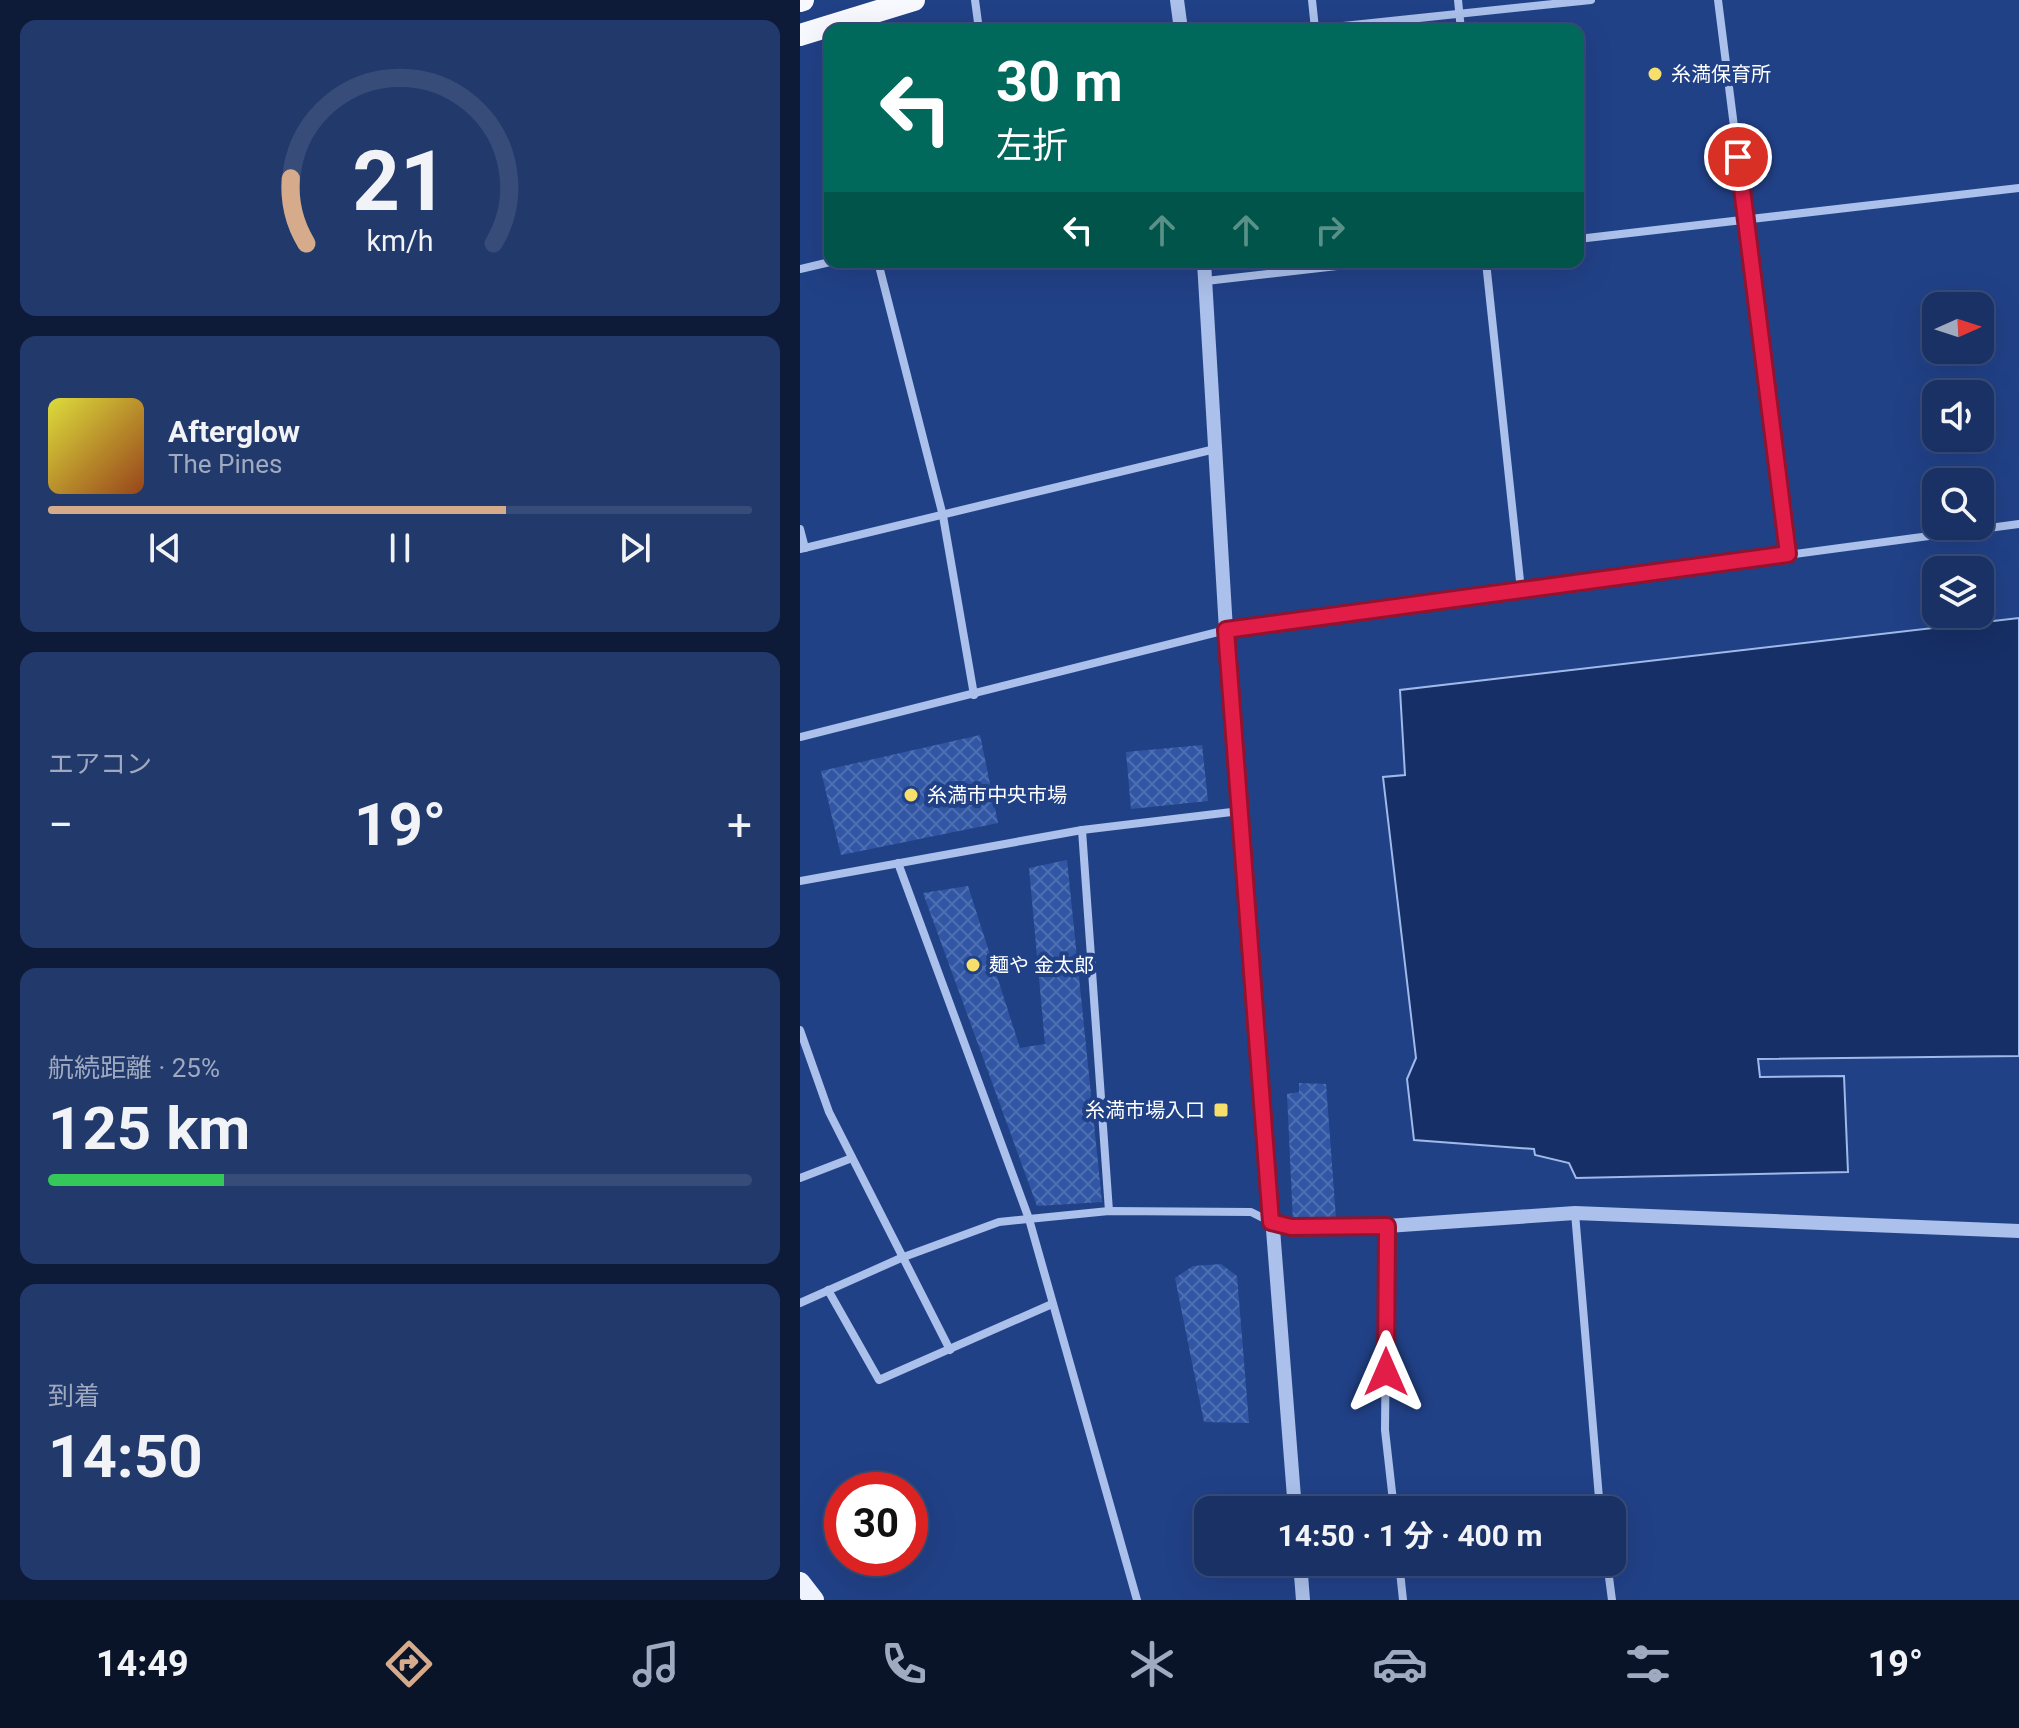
<!DOCTYPE html>
<html lang="ja">
<head>
<meta charset="utf-8">
<style>
  body { margin:0; font-family:Roboto,"Noto Sans JP",sans-serif; background:#22396b; color:#f1f3f6; height:100vh; display:flex; flex-direction:column; font-size:30px; white-space:nowrap }
  * { box-sizing:border-box; margin:0 }
  p { font-size:26px; color:#9fa9bf }
  .icon { flex:none; width:44px; height:44px; fill:none; stroke:currentColor; stroke-width:2; stroke-linecap:round; stroke-linejoin:round }
  .map { position:relative; flex:1; overflow:hidden }
  .side { display:flex; flex-direction:column; gap:20px; padding:20px; background:#0e1b38; width:800px }
  .side>* { flex:none }
  .top-card { position:absolute; left:24px; top:24px; width:760px; height:244px; border-radius:16px; box-shadow:0 8px 32px #0002,0 0 0 2px #374c79; background:#00695c; color:#fff; overflow:hidden }
  .needle { width:52px; rotate:87deg }
  .tools { position:absolute; left:1122px; top:292px; display:grid; gap:16px }
  .tools a { display:grid; place-items:center; width:72px; height:72px; border-radius:16px; background:#193165; box-shadow:0 8px 32px #0002,0 0 0 2px #374c79; font-size:40px }
  .speed { position:absolute; left:24px; top:1472px; display:flex; gap:16px; font-size:40px; font-weight:700; text-align:center }
  .speed>* { display:grid; place-content:center; width:104px; height:104px; border-radius:50%; background:#193165; box-shadow:0 8px 32px #0002,0 0 0 2px #374c79; line-height:1 }
  .speed .limit { border:12px solid #d22; background:#fff; color:#111 }
  .pin { position:absolute; display:grid; place-items:center; width:68px; height:68px; color:#fff; margin:-34px; border:4px solid #fff; border-radius:50%; box-shadow:0 2px 8px #0007 }
  .me { position:absolute; width:88px; margin:-44px; rotate:0deg; stroke-linejoin:round; filter:drop-shadow(0 0 6px #0008) }
  .turn { display:flex; align-items:center; gap:28px; height:168px; padding:0 40px; font-size:36px }
  .turn .icon { width:104px; height:104px; stroke-width:2.5 }
  .turn b { display:block; font-size:56px; line-height:68px }
  .lanes { display:flex; align-items:center; height:76px; padding:0 40px; background:#0003; justify-content:center; gap:40px; direction:ltr }
  .lanes .off { opacity:.35 }
  .big { font-size:60px; font-weight:700; line-height:1.1 }
  .side .tile { flex:1; display:flex; flex-direction:column; justify-content:center; gap:12px; min-width:0; padding:0 28px; border-radius:16px; background:#22396b }
  .side .dial { align-items:center; gap:0 }
  .dial svg { height:208px; overflow:visible; fill:none; stroke:#374c79; stroke-width:7; stroke-linecap:round; text-anchor:middle }
  .dial text { fill:#f1f3f6; stroke:none }
  .song { display:flex; align-items:center; gap:24px }
  .cover { width:96px; height:96px; border-radius:12px; background:linear-gradient(135deg,hsl(60 70% 55%),hsl(20 70% 35%)) }
  .played { height:8px; border-radius:4px; background:linear-gradient(90deg,#d6ab8b 65%,#374c79 65%) }
  .keys { display:flex; justify-content:space-around; direction:ltr }
  .heat { display:flex; justify-content:space-between; align-items:center; font-size:44px; direction:ltr }
  .charge { height:12px; border-radius:6px; background:linear-gradient(90deg,#34c759 25%,#374c79 0) }
  .trip { position:absolute; left:394px; top:1496px; width:432px; height:80px; border-radius:16px; background:#193165; box-shadow:0 8px 32px #0002,0 0 0 2px #374c79; font-weight:700; line-height:80px; text-align:center }
  .menu { display:flex; height:128px; justify-content:space-around; align-items:center; background:#0a1428; color:#9fa9bf }
  .menu .icon { width:56px; height:56px }
  .menu .on { color:#d6ab8b }
  .menu b { font-size:36px; color:#f1f3f6 }
  main { display:flex; flex:1; min-height:0 }
  .map>svg:first-child { display:block }
  .water { fill:#162f66; stroke:#9fb9eb; stroke-width:2 }
  .building { fill:url(#building-cross-hatch) }
  .lines { fill:none; stroke-linecap:round; stroke-linejoin:round }
  .minor { stroke:#abc0ea; stroke-width:8 }
  .tertiary { stroke:#abc0ea; stroke-width:14 }
  .primary { stroke:#eff3fe; stroke-width:20 }
  .trunk { stroke:#f7f9fe; stroke-width:22 }
  .route-casing { stroke:#92132f; stroke-width:20 }
  .route { stroke:#e11d48; stroke-width:14 }
  .poi-dot { fill:#f7df6c; stroke:#214187; stroke-width:3 }
  .labels { text-anchor:middle; stroke-width:8; stroke-linejoin:round; paint-order:stroke }
  .poi-label { font-size:20px; fill:#fff; stroke:#214187; text-anchor:start }
</style>
</head>
<body>
<main>
<section class="side">
<div class="tile dial"><svg viewBox="0 0 100 80">
<path d="M14 69A42 42 0 1 1 86 69"/>
<path d="M14 69A42 42 0 0 1 8 44" stroke="#d6ab8b"/>
<text x="50" y="56" font-size="32" font-weight="700">21</text>
<text x="50" y="72" font-size="11">km/h</text>
</svg></div>
<div class="tile">
<div class="song"><i class="cover"></i><div><b>Afterglow</b><p>The Pines</p></div></div>
<div class="played"></div>
<div class="keys"><svg class="icon" aria-label="previous" viewBox="0 0 24 24"><path d="M18 5L8 12l10 7zM5 5v14"/></svg><svg class="icon" aria-label="pause" viewBox="0 0 24 24"><path d="M8 5v14M16 5v14"/></svg><svg class="icon" aria-label="next" viewBox="0 0 24 24"><path d="M6 5l10 7-10 7zM19 5v14"/></svg></div>
</div>
<div class="tile"><p>エアコン</p>
<div class="heat"><a>−</a><b class="big">19°</b><a>+</a></div>
</div>
<div class="tile"><p>航続距離 · 25%</p><b class="big">125 km</b><div class="charge"></div></div>
<div class="tile"><p>到着</p><b class="big">14:50</b></div>
</section>
<div class="map">
<svg width="1219" height="1600" viewBox="0 0 1219 1600">
  <defs>
    <pattern id="building-cross-hatch" width="8" height="8" patternUnits="userSpaceOnUse" patternTransform="scale(2)"><rect width="8" height="8" fill="#3056a4"/><path d="M0 0l8 8M0 8l8-8" fill="none" stroke="#4f6fb2"/></pattern>
  </defs>
  <rect width="100%" height="100%" fill="#214187"/>
  <path class="water" d="M 1219,618 L 1219,1056 L 958,1059 L 960,1077 L 1044,1076 L 1048,1172 L 776,1178 L 769,1163 L 735,1155 L 734,1149 L 614,1140 L 607,1079 L 616,1058 L 583,777 L 605,775 L 600,690 Z"/>
  <g class="building">
    <path d="M 180,735 L 198,823 L 41,855 L 21,771 Z"/>
    <path d="M 402,745 L 408,801 L 331,809 L 326,752 Z"/>
    <path d="M 267,860 L 302,1202 L 237,1206 L 123,893 L 168,886 L 220,1048 L 245,1044 L 229,868 Z"/>
    <path d="M 499,1083 L 526,1084 L 536,1218 L 493,1222 L 487,1094 L 499,1092 Z"/>
    <path d="M 421,1264 L 437,1276 L 449,1423 L 404,1422 L 375,1278 L 393,1266 Z"/>
  </g>
  <g class="lines">
    <g class="minor">
      <path d="M 175,0 L 179,30"/>
      <path d="M 512,0 L 515,29"/>
      <path d="M 658,0 L 661,30"/>
      <path d="M 918,0 L 988,554"/>
      <path d="M 505,30 L 791,0"/>
      <path d="M 778,239 L 1219,188"/>
      <path d="M 78,262 L 143,516 L 174,695"/>
      <path d="M 686,262 L 721,590"/>
      <path d="M 0,269 L 30,262"/>
      <path d="M 406,281 L 572,262"/>
      <path d="M 0,529 L 5,548"/>
      <path d="M 0,549 L 415,449"/>
      <path d="M 0,737 L 426,630 L 1219,524"/>
      <path d="M 282,830 L 309,1211"/>
      <path d="M 98,863 L 229,1219 L 337,1600"/>
      <path d="M 0,881 L 282,830 L 440,811"/>
      <path d="M 0,1030 L 29,1112 L 150,1350"/>
      <path d="M 0,1178 L 52,1158"/>
      <path d="M 775,1213 L 800,1510"/>
      <path d="M 587,1226 L 585,1430 L 594,1510"/>
      <path d="M 28,1290 L 79,1380 L 252,1304"/>
      <path d="M 0,1303 L 101,1258 L 199,1222 L 309,1211 L 451,1212 L 471,1222"/>
      <path d="M 599,1562 L 603,1600"/>
      <path d="M 807,1562 L 812,1600"/>
    </g>
    <g class="tertiary">
      <path d="M 377,0 L 381,30"/>
      <path d="M 404,262 L 426,630 L 495,1510"/>
      <path d="M 471,1222 L 491,1227 L 587,1226 L 775,1213 L 1219,1231"/>
      <path d="M 500,1562 L 503,1600"/>
    </g>
    <path class="primary" d="M 0,1582 L 14,1600"/>
    <g class="trunk">
      <path d="M 0,1 L 3,0"/>
      <path d="M 0,35 L 114,0"/>
    </g>
  </g>
  <g class="lines">
    <g class="route-casing">
      <path id="route" d="M 586,1372 L 587,1226 L 491,1227 L 471,1222 L 426,630 L 988,554 L 938,157"/>
    </g>
    <use href="#route" class="route"/>
  </g>
  <g class="poi-dot">
    <circle cx="855" cy="74" r="8"/>
    <circle cx="111" cy="795" r="8"/>
    <circle cx="173" cy="965" r="8"/>
    <rect x="413" y="1102" width="16" height="16" rx="4"/>
  </g>
  <g class="labels">
    <g class="poi-label">
      <text x="871" y="81">糸満保育所</text>
      <text x="127" y="802">糸満市中央市場</text>
      <text x="189" y="972">麺や 金太郎</text>
      <text x="405" y="1117" text-anchor="end">糸満市場入口</text>
    </g>
  </g>
</svg>
<div class="tools">
<a><svg class="needle" viewBox="-14 -14 28 28"><path d="M0-13l5 13h-10z" fill="#e53935"/><path d="M0 13l5-13h-10z" fill="#9fa9bf"/></svg></a>
<a><svg class="icon" aria-label="sound" viewBox="0 0 24 24"><path d="M4 9h4l5-4v14l-5-4H4zM17 9q2 3 0 6"/></svg></a>
<a><svg class="icon" aria-label="search" viewBox="0 0 24 24"><circle cx="10" cy="10" r="6"/><path d="M15 15l6 6"/></svg></a>
<a><svg class="icon" aria-label="layers" viewBox="0 0 24 24"><path d="M12 4l9 5-9 5-9-5zM3 14l9 5 9-5"/></svg></a>
</div>
<div class="speed"><div class="limit">30</div></div>
<div class="pin" style="left:938px;top:157px;background:#d93025"><svg class="icon" aria-label="arrive" viewBox="0 0 24 24"><path d="M6 21V4h12l-3 4 3 4H6"/></svg></div>
<svg class="me" style="left:586px;top:1372px" viewBox="-20 -20 40 40"><path d="M0-17L14 15 0 8-14 15z" fill="#e11d48" stroke="#fff" stroke-width="4"/></svg>
<div class="trip">14:50 · 1 分 · 400 m</div>
<div class="top-card">
<div class="turn"><svg class="icon" aria-label="left" viewBox="0 0 24 24"><path d="M17 20v-9H6M10 6l-5 5 5 5"/></svg><div><b>30 m</b>左折</div></div>
<div class="lanes"><svg class="icon" aria-label="left" viewBox="0 0 24 24"><path d="M17 20v-9H6M10 6l-5 5 5 5"/></svg><svg class="icon off" aria-label="ahead" viewBox="0 0 24 24"><path d="M12 20V5M6 11l6-6 6 6"/></svg><svg class="icon off" aria-label="ahead" viewBox="0 0 24 24"><path d="M12 20V5M6 11l6-6 6 6"/></svg><svg class="icon off" aria-label="right" viewBox="0 0 24 24"><path d="M7 20v-9h11M14 6l5 5-5 5"/></svg></div>
</div>
</div>
</main>
<nav class="menu">
<b>14:49</b>
<svg class="icon on" aria-label="directions" viewBox="0 0 24 24"><path d="M12 3l9 9-9 9-9-9zM9 14v-3h6M13 9l2 2-2 2"/></svg>
<svg class="icon" aria-label="music" viewBox="0 0 24 24"><path d="M9 18V5l10-2v13"/><circle cx="6" cy="18" r="3"/><circle cx="16" cy="16" r="3"/></svg>
<svg class="icon" aria-label="phone" viewBox="0 0 24 24"><path d="M5 4h4l2 5-3 2q2 4 5 5l2-3 5 2v4C11 20 4 13 5 4z"/></svg>
<svg class="icon" aria-label="climate" viewBox="0 0 24 24"><path d="M12 3v18M4 7l16 10M4 17L20 7"/></svg>
<svg class="icon" aria-label="car" viewBox="0 0 24 24"><path d="M5 17H2v-5l4-1 3-4h7l3 4 3 1v5h-3M9 17h6M6 11h13"/><circle cx="7" cy="17" r="2"/><circle cx="17" cy="17" r="2"/></svg>
<svg class="icon" aria-label="filters" viewBox="0 0 24 24"><path d="M4 7h16M4 17h16"/><circle cx="9" cy="7" r="2"/><circle cx="15" cy="17" r="2"/></svg>
<b>19°</b>
</nav>
</body>
</html>
